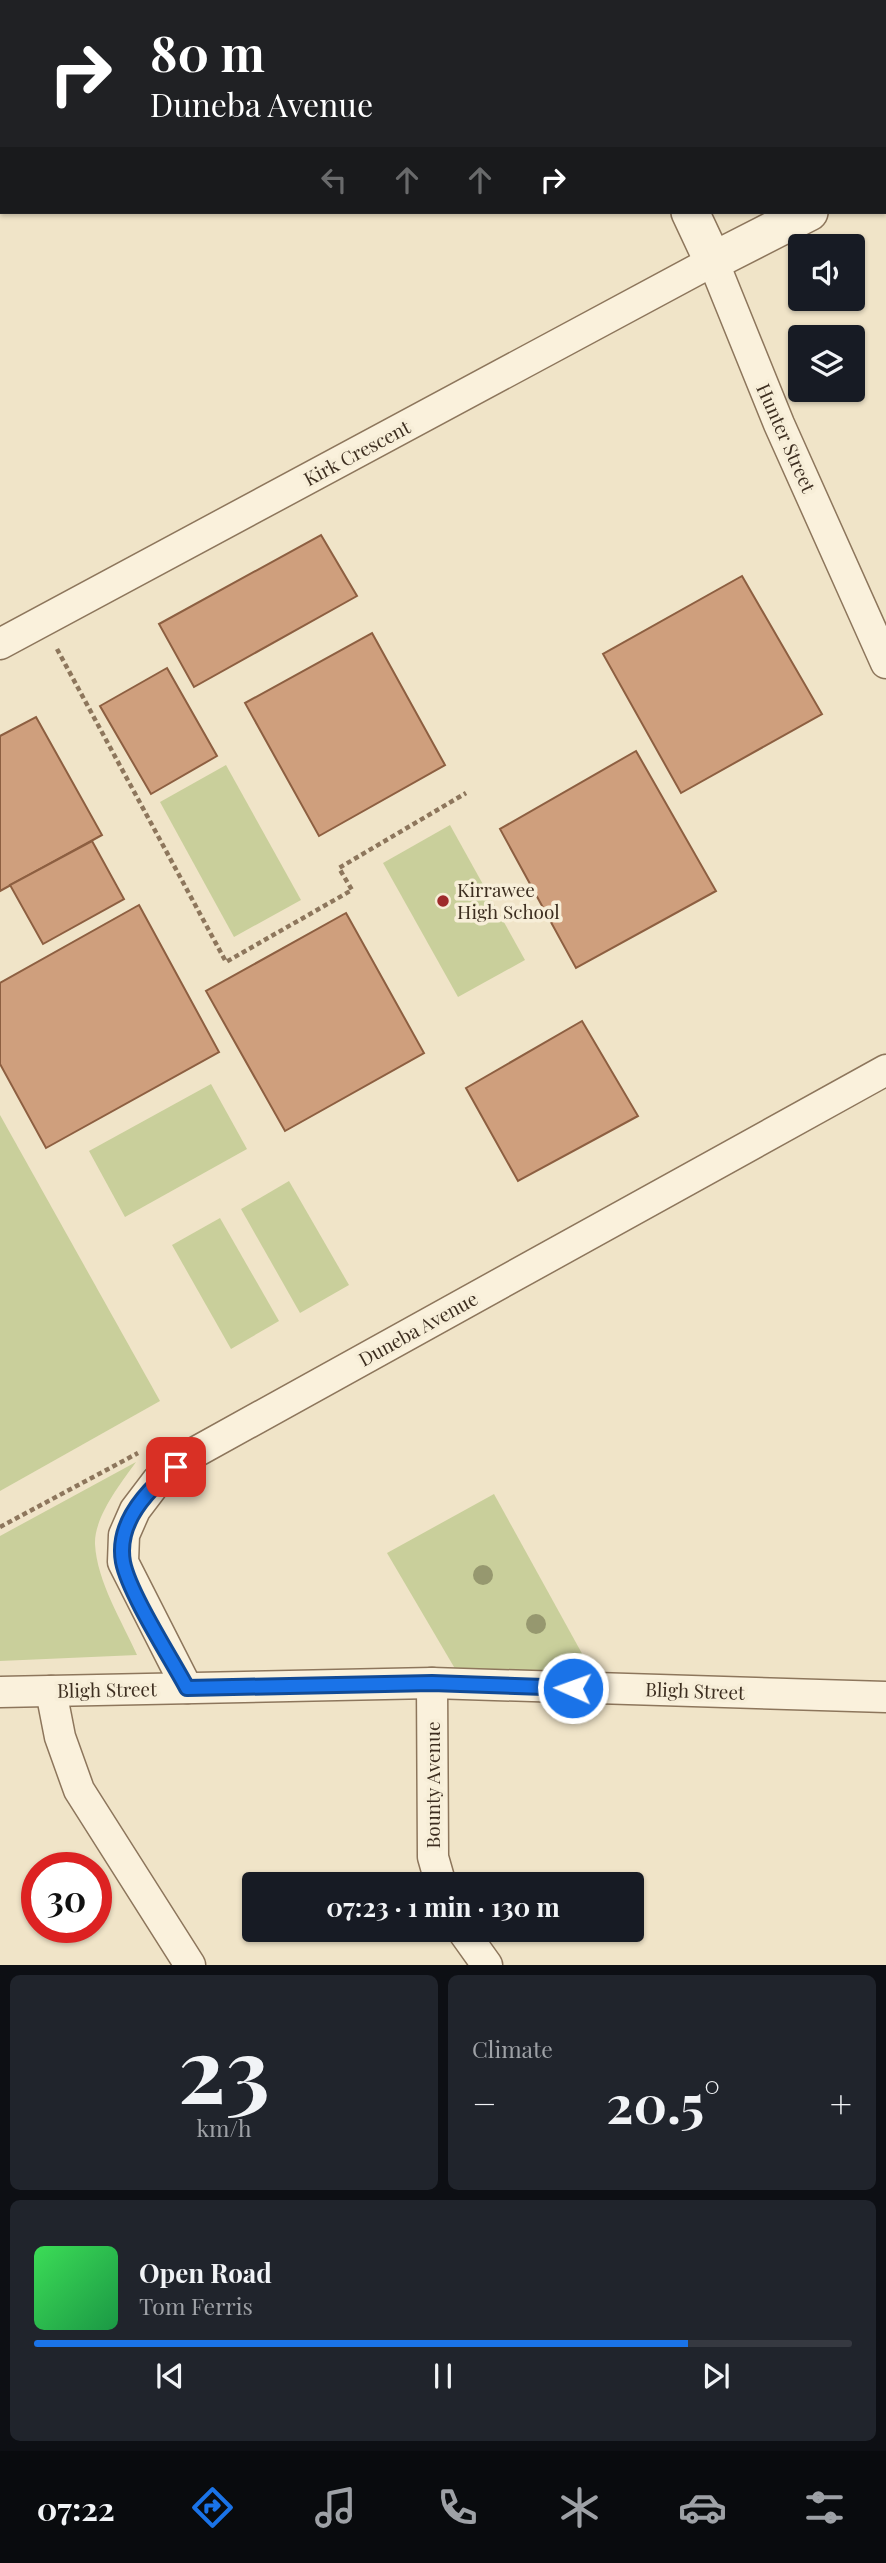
<!DOCTYPE html>
<html lang="en">
<head>
<meta charset="utf-8">
<style>
  body { margin:0; font-family:"Playfair Display",serif; background:#20242c; color:#f1f3f6; height:100vh; display:flex; flex-direction:column; font-size:26px; white-space:nowrap }
  * { box-sizing:border-box; margin:0 }
  p { font-size:23px; color:#9ea1a6 }
  .icon { flex:none; width:38px; height:38px; fill:none; stroke:currentColor; stroke-width:2; stroke-linecap:round; stroke-linejoin:round }
  .map { position:relative; height:1965px; overflow:hidden }
  .panel { display:flex; flex-direction:column; gap:10px; padding:10px; background:#0d0f14; flex:1 }
  .panel>* { flex:none }
  .hud { position:absolute; left:0px; top:0px; width:887px; height:214px; box-shadow:0 2px 5px #0004; background:#202124; color:#fff; overflow:hidden }
  .tools { position:absolute; left:788px; top:234px; display:grid; gap:14px }
  .tools a { display:grid; place-items:center; width:77px; height:77px; border-radius:7px; background:#171b24; box-shadow:0 2px 5px #0004; font-size:35px }
  .speed { position:absolute; left:21px; top:1852px; display:flex; gap:14px; font-size:35px; font-weight:700; text-align:center }
  .speed>* { display:grid; place-content:center; width:91px; height:91px; border-radius:50%; background:#171b24; box-shadow:0 2px 5px #0004; line-height:1 }
  .speed .limit { border:10px solid #d22; background:#fff; color:#111 }
  .pin { position:absolute; display:grid; place-items:center; width:60px; height:60px; color:#fff; margin:-30px; border-radius:14px; box-shadow:0 4px 10px #0006 }
  .me { position:absolute; width:77px; margin:-38px; rotate:272deg; stroke-linejoin:round; filter:drop-shadow(0 0 5px #0008) }
  .turn { display:flex; align-items:center; gap:24px; height:147px; padding:0 35px; font-size:32px }
  .turn .icon { width:91px; height:91px; stroke-width:2.5 }
  .turn b { display:block; font-size:49px; line-height:60px }
  .lanes { display:flex; align-items:center; height:66px; padding:0 35px; background:#0003; justify-content:center; gap:35px; direction:ltr }
  .lanes .off { opacity:.35 }
  .big { font-size:52px; font-weight:700; line-height:1.1 }
  .panel .card { flex:1; display:flex; flex-direction:column; justify-content:center; gap:10px; min-width:0; padding:0 24px; border-radius:10px; background:#20242c }
  .panel .dial { align-items:center; gap:0 }
  .dial b { font-size:91px; line-height:1 }
  .song { display:flex; align-items:center; gap:21px }
  .cover { width:84px; height:84px; border-radius:10px; background:linear-gradient(135deg,hsl(130 70% 55%),hsl(140 70% 35%)) }
  .played { height:7px; border-radius:4px; background:linear-gradient(90deg,#1a73e8 80%,#363941 80%) }
  .keys { display:flex; justify-content:space-around; direction:ltr }
  .heat { display:flex; justify-content:space-between; align-items:center; font-size:38px; direction:ltr }
  .panel .tiles { flex:1; display:grid; gap:10px; grid-template-columns:1fr 1fr }
  .card:last-child { grid-column:span 2 }
  .trip { position:absolute; left:242px; top:1872px; width:402px; height:70px; border-radius:7px; background:#171b24; box-shadow:0 2px 5px #0004; font-weight:700; line-height:70px; text-align:center }
  .menu { display:flex; height:112px; justify-content:space-around; align-items:center; background:#090b0e; color:#9ea1a6 }
  .menu .icon { width:49px; height:49px }
  .menu .on { color:#1a73e8 }
  .menu b { font-size:32px; color:#f1f3f6 }
  .map>svg:first-child { display:block }
  .green { fill:#c9cf9b }
  .building { fill:#cf9f7d; stroke:#8d5f41; stroke-width:2 }
  .lines { fill:none; stroke-linecap:round; stroke-linejoin:round }
  .minor-casing { stroke:#8d765c; stroke-width:33 }
  .tertiary-casing { stroke:#8d765c; stroke-width:40 }
  .path { stroke:#8d765c; stroke-width:4.5; stroke-dasharray:5 3.5; stroke-linecap:butt }
  .minor { stroke:#faf1dc; stroke-width:30 }
  .tertiary { stroke:#faf1dc; stroke-width:37 }
  .tree { fill:#96986f }
  .route-casing { stroke:#114b97; stroke-width:18 }
  .route { stroke:#1a73e8; stroke-width:12 }
  .poi-dot { fill:#9e2a2b; stroke:#f7eed8; stroke-width:2.5 }
  .labels { text-anchor:middle; stroke-width:7; stroke-linejoin:round; paint-order:stroke }
  .street-label { font-size:19px; fill:#3d2e20; stroke:#f7eed8 }
  .poi-label { font-size:19px; fill:#3d2e20; stroke:#f7eed8; text-anchor:start }
</style>
</head>
<body>
<div class="map">
<svg width="886" height="1965" viewBox="0 0 886 1965">
  <rect width="100%" height="100%" fill="#f0e4c8"/>
  <g class="green">
    <path d="M 226,765 L 301,900 L 234,937 L 160,802 Z"/>
    <path d="M 450,825 L 525,960 L 458,997 L 383,863 Z"/>
    <path d="M 211,1084 L 247,1149 L 125,1217 L 89,1151 Z"/>
    <path d="M 0,1115 L 160,1401 L 0,1491 Z"/>
    <path d="M 289,1181 L 349,1285 L 300,1313 L 241,1209 Z"/>
    <path d="M 220,1218 L 279,1321 L 231,1349 L 172,1245 Z"/>
    <path d="M 136,1462 C 121,1483 94,1517 95,1544 C 97,1582 122,1621 137,1655 L 0,1661 L 0,1536 Z"/>
    <path d="M 494,1494 L 601,1688 L 464,1684 L 387,1553 Z"/>
  </g>
  <g class="building">
    <path d="M 321,535 L 357,596 L 194,687 L 159,624 Z"/>
    <path d="M 742,576 L 822,714 L 681,793 L 603,654 Z"/>
    <path d="M 372,633 L 445,765 L 319,836 L 245,703 Z"/>
    <path d="M 167,668 L 217,756 L 151,794 L 100,706 Z"/>
    <path d="M 36,717 L 102,835 L 0,891 L 0,736 Z"/>
    <path d="M 636,751 L 716,891 L 576,968 L 500,829 Z"/>
    <path d="M 92,841 L 124,899 L 43,944 L 10,885 Z"/>
    <path d="M 139,905 L 219,1052 L 46,1148 L 0,1064 L 0,983 Z"/>
    <path d="M 346,913 L 424,1053 L 285,1131 L 206,991 Z"/>
    <path d="M 582,1021 L 638,1116 L 518,1181 L 466,1088 Z"/>
  </g>
  <g class="lines">
    <g class="minor-casing">
      <g id="minor">
        <path d="M 355,2 L 358,0"/>
        <path d="M 0,155 L 2,154"/>
        <path d="M 0,644 L 713,261 L 779,424 L 886,663"/>
        <path d="M 432,1683 L 433,1857 L 441,1885"/>
        <path d="M 187,1688 L 123,1562 L 124,1535 L 135,1510 L 157,1481 L 194,1453 L 886,1070"/>
        <path d="M 51,1691 L 60,1737 L 79,1790 L 190,1965"/>
        <path d="M 0,1692 L 432,1683 L 886,1697"/>
        <path d="M 462,1930 L 487,1965"/>
      </g>
    </g>
    <g class="tertiary-casing">
      <g id="tertiary">
        <path d="M 588,0 L 589,2"/>
        <path d="M 886,173 L 886,172"/>
        <path d="M 690,212 L 713,261 L 809,212"/>
      </g>
    </g>
    <g class="path">
      <path d="M 57,649 L 226,962 L 352,890 L 339,868 L 466,793"/>
      <path d="M 0,1527 L 138,1453"/>
    </g>
    <use href="#minor" class="minor"/>
    <use href="#tertiary" class="tertiary"/>
  </g>
  <g class="tree">
    <circle cx="483" cy="1575" r="10"/>
    <circle cx="536" cy="1624" r="10"/>
  </g>
  <g class="lines">
    <g class="route-casing">
      <path id="route" d="M 176,1467 C 148,1489 116,1523 123,1562 C 129,1593 171,1658 187,1688 L 432,1683 L 573,1688"/>
    </g>
    <use href="#route" class="route"/>
  </g>
  <circle class="poi-dot" cx="443" cy="901" r="7"/>
  <g class="labels">
    <g class="street-label">
      <text transform="translate(786 438) rotate(66)" y="7">Hunter Street</text>
      <text transform="translate(357 453) rotate(-28)" y="7">Kirk Crescent</text>
      <text transform="translate(418 1329) rotate(-29)" y="7">Duneba Avenue</text>
      <text transform="translate(107 1690) rotate(-1)" y="7">Bligh Street</text>
      <text transform="translate(695 1691) rotate(2)" y="7">Bligh Street</text>
      <text transform="translate(433 1785) rotate(-90)" y="7">Bounty Avenue</text>
    </g>
    <g class="poi-label">
      <text x="457" y="897">Kirrawee<tspan x="457" dy="22">High School</tspan></text>
    </g>
  </g>
</svg>
<div class="tools">
<a><svg class="icon" aria-label="sound" viewBox="0 0 24 24"><path d="M4 9h4l5-4v14l-5-4H4zM17 9q2 3 0 6"/></svg></a>
<a><svg class="icon" aria-label="layers" viewBox="0 0 24 24"><path d="M12 4l9 5-9 5-9-5zM3 14l9 5 9-5"/></svg></a>
</div>
<div class="speed"><div class="limit">30</div></div>
<div class="pin" style="left:176px;top:1467px;background:#d93025"><svg class="icon" aria-label="arrive" viewBox="0 0 24 24"><path d="M6 21V4h12l-3 4 3 4H6"/></svg></div>
<svg class="me" style="left:573px;top:1688px" viewBox="-20 -20 40 40"><circle r="17" fill="#1a73e8" stroke="#fff" stroke-width="3"/><path d="M0-11L8 9 0 5-8 9z" fill="#fff"/></svg>
<div class="trip">07:23 · 1 min · 130 m</div>
<div class="hud">
<div class="turn"><svg class="icon" aria-label="right" viewBox="0 0 24 24"><path d="M7 20v-9h11M14 6l5 5-5 5"/></svg><div><b>80 m</b>Duneba Avenue</div></div>
<div class="lanes"><svg class="icon off" aria-label="left" viewBox="0 0 24 24"><path d="M17 20v-9H6M10 6l-5 5 5 5"/></svg><svg class="icon off" aria-label="ahead" viewBox="0 0 24 24"><path d="M12 20V5M6 11l6-6 6 6"/></svg><svg class="icon off" aria-label="ahead" viewBox="0 0 24 24"><path d="M12 20V5M6 11l6-6 6 6"/></svg><svg class="icon" aria-label="right" viewBox="0 0 24 24"><path d="M7 20v-9h11M14 6l5 5-5 5"/></svg></div>
</div>
</div>
<section class="panel">
<div class="tiles">
<div class="card dial"><b>23</b><p>km/h</p></div>
<div class="card"><p>Climate</p>
<div class="heat"><a>−</a><b class="big">20.5°</b><a>+</a></div>
</div>
<div class="card">
<div class="song"><i class="cover"></i><div><b>Open Road</b><p>Tom Ferris</p></div></div>
<div class="played"></div>
<div class="keys"><svg class="icon" aria-label="previous" viewBox="0 0 24 24"><path d="M18 5L8 12l10 7zM5 5v14"/></svg><svg class="icon" aria-label="pause" viewBox="0 0 24 24"><path d="M8 5v14M16 5v14"/></svg><svg class="icon" aria-label="next" viewBox="0 0 24 24"><path d="M6 5l10 7-10 7zM19 5v14"/></svg></div>
</div>
</div>
</section>
<nav class="menu">
<b>07:22</b>
<svg class="icon on" aria-label="directions" viewBox="0 0 24 24"><path d="M12 3l9 9-9 9-9-9zM9 14v-3h6M13 9l2 2-2 2"/></svg>
<svg class="icon" aria-label="music" viewBox="0 0 24 24"><path d="M9 18V5l10-2v13"/><circle cx="6" cy="18" r="3"/><circle cx="16" cy="16" r="3"/></svg>
<svg class="icon" aria-label="phone" viewBox="0 0 24 24"><path d="M5 4h4l2 5-3 2q2 4 5 5l2-3 5 2v4C11 20 4 13 5 4z"/></svg>
<svg class="icon" aria-label="climate" viewBox="0 0 24 24"><path d="M12 3v18M4 7l16 10M4 17L20 7"/></svg>
<svg class="icon" aria-label="car" viewBox="0 0 24 24"><path d="M5 17H2v-5l4-1 3-4h7l3 4 3 1v5h-3M9 17h6M6 11h13"/><circle cx="7" cy="17" r="2"/><circle cx="17" cy="17" r="2"/></svg>
<svg class="icon" aria-label="filters" viewBox="0 0 24 24"><path d="M4 7h16M4 17h16"/><circle cx="9" cy="7" r="2"/><circle cx="15" cy="17" r="2"/></svg>
</nav>
</body>
</html>
